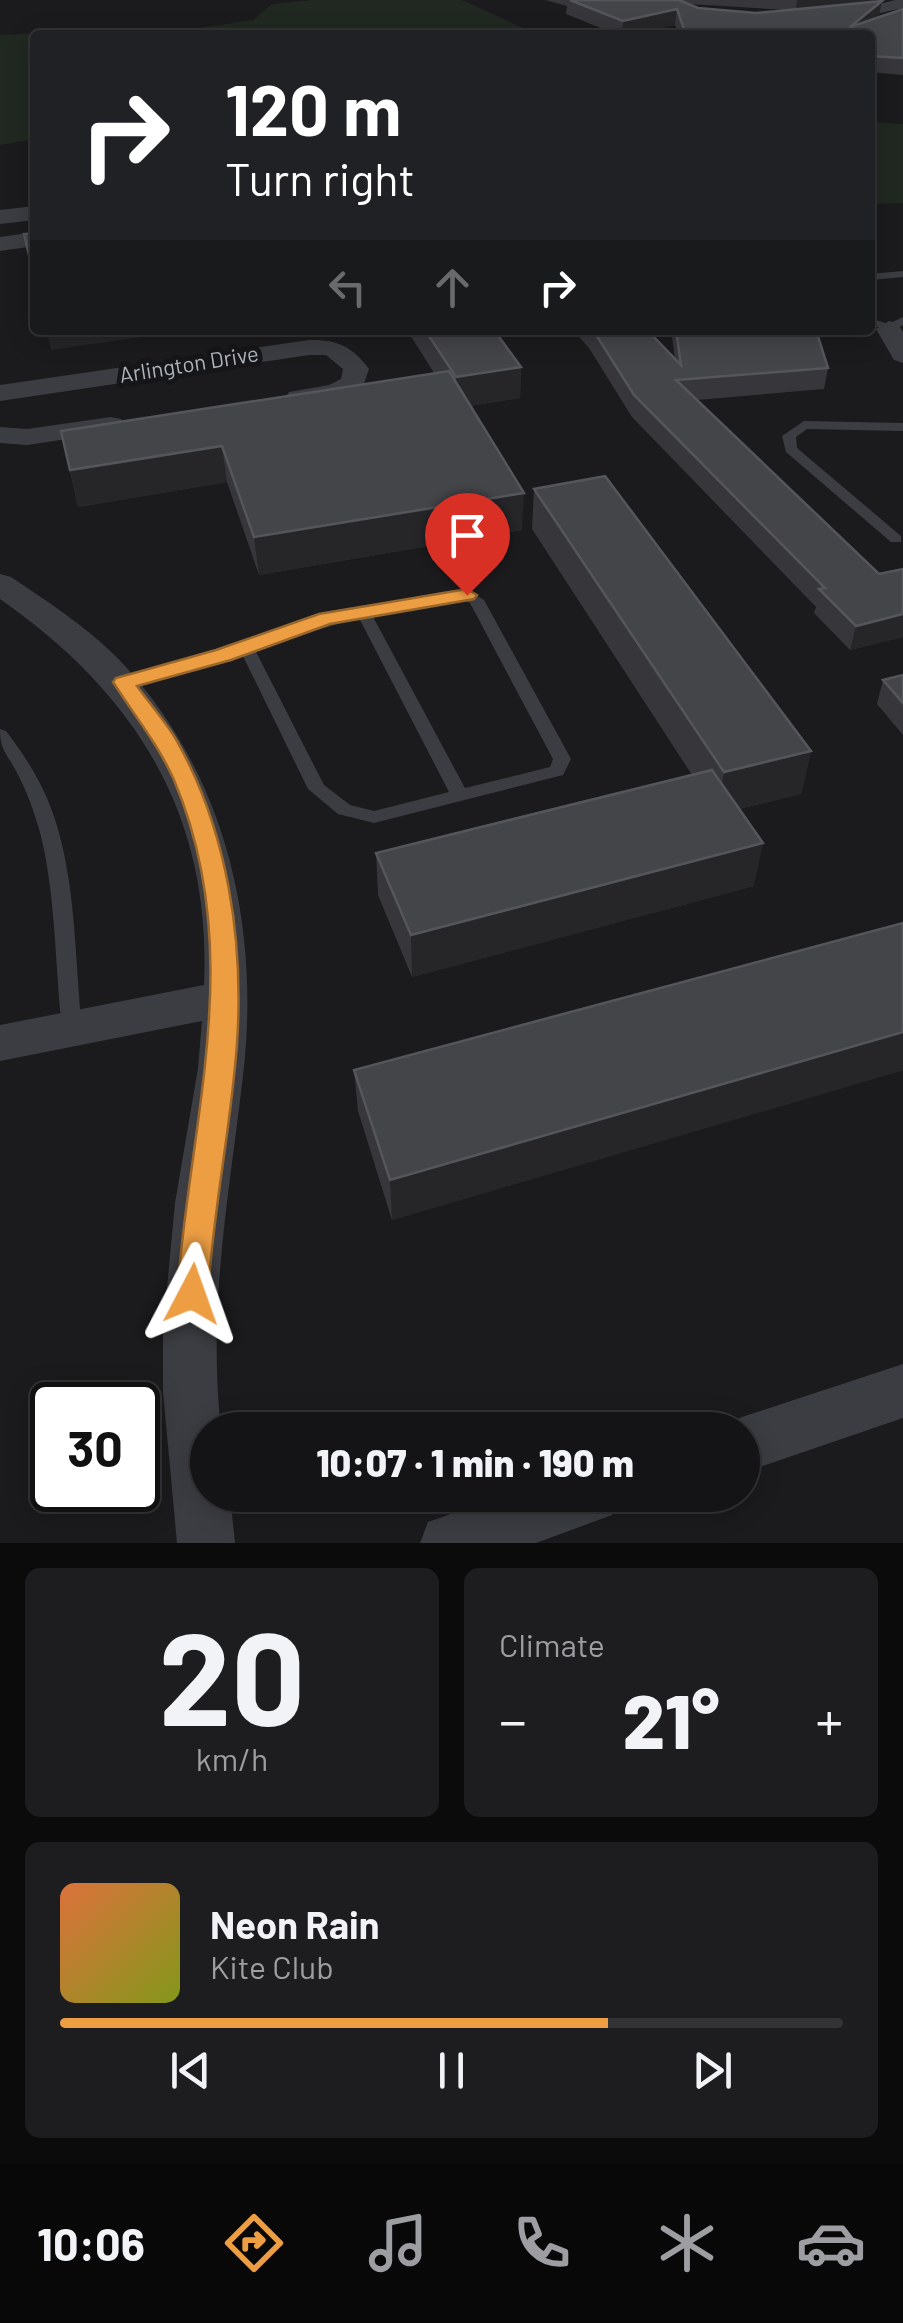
<!DOCTYPE html>
<html lang="en">
<head>
<meta charset="utf-8">
<style>
  body { margin:0; font-family:Barlow,sans-serif; background:#1d1d1f; color:#f1f3f6; height:100vh; display:flex; flex-direction:column; font-size:38px; white-space:nowrap }
  * { box-sizing:border-box; margin:0 }
  p { font-size:32px; color:#9d9ea1 }
  .icon { flex:none; width:55px; height:55px; fill:none; stroke:currentColor; stroke-width:2; stroke-linecap:round; stroke-linejoin:round }
  .map { position:relative; height:1543px; overflow:hidden }
  .panel { display:flex; flex-direction:column; gap:25px; padding:25px; background:#0b0b0c; flex:1 }
  .panel>* { flex:none }
  .hud { position:absolute; left:30px; top:30px; width:845px; height:305px; border-radius:10px; box-shadow:0 5px 25px #0003,0 0 0 2px #333335; background:#202124; color:#fff; overflow:hidden }
  .speed { position:absolute; left:30px; top:1382px; display:flex; gap:20px; font-size:50px; font-weight:700; text-align:center }
  .speed>* { display:grid; place-content:center; width:130px; height:130px; border-radius:50%; background:#141416; box-shadow:0 5px 25px #0003,0 0 0 2px #333335; line-height:1 }
  .speed .limit { border:5px solid #111; border-radius:15px; background:#fff; color:#111 }
  .pin { position:absolute; display:grid; place-items:center; width:85px; height:85px; color:#fff; margin:-102px -42px; border-radius:50% 50% 50% 0; rotate:-45deg; box-shadow:0 0 10px #0007 }
  .pin .icon { rotate:45deg }
  .me { position:absolute; width:110px; margin:-55px; rotate:4deg; stroke-linejoin:round; filter:drop-shadow(0 0 8px #0008) }
  .turn { display:flex; align-items:center; gap:35px; height:210px; padding:0 30px; font-size:45px }
  .turn .icon { width:130px; height:130px; stroke-width:2.5 }
  .turn b { display:block; font-size:70px; line-height:85px }
  .lanes { display:flex; align-items:center; height:95px; padding:0 30px; background:#0003; justify-content:center; gap:50px; direction:ltr }
  .lanes .off { opacity:.35 }
  .big { font-size:75px; font-weight:800; line-height:1.1 }
  .panel .card { flex:1; display:flex; flex-direction:column; justify-content:center; gap:15px; min-width:0; padding:0 35px; border-radius:15px; background:#1d1d1f }
  .panel .dial { align-items:center; gap:0 }
  .dial b { font-size:130px; line-height:1 }
  .song { display:flex; align-items:center; gap:30px }
  .cover { width:120px; height:120px; border-radius:15px; background:linear-gradient(135deg,hsl(20 70% 55%),hsl(70 70% 35%)) }
  .played { height:10px; border-radius:5px; background:linear-gradient(90deg,#ed9e43 70%,#333335 70%) }
  .keys { display:flex; justify-content:space-around; direction:ltr }
  .heat { display:flex; justify-content:space-between; align-items:center; font-size:55px; direction:ltr }
  .panel .tiles { flex:1; display:grid; gap:25px; grid-template-columns:1fr 1fr }
  .card:last-child { grid-column:span 2 }
  .trip { position:absolute; left:190px; top:1412px; width:570px; height:100px; border-radius:50px; background:#141416; box-shadow:0 5px 25px #0003,0 0 0 2px #333335; font-weight:800; line-height:100px; text-align:center }
  .tabs { display:flex; height:160px; justify-content:space-around; align-items:center; background:#080809; color:#9d9ea1 }
  .tabs .icon { width:70px; height:70px }
  .tabs .selected { color:#ed9e43 }
  .tabs b { font-size:45px; color:#f1f3f6 }
  .map>svg:first-child { display:block }
  .green { fill:#212821 }
  .lines { fill:none; stroke-linecap:round; stroke-linejoin:round }
  .service { fill:#3c3d42; fill-rule:evenodd }
  .minor { fill:#3c3d42; fill-rule:evenodd }
  .wall { fill:#37373b; fill-rule:evenodd }
  .shaded-wall { fill:#262629 }
  .building { fill:#444549; stroke:#54565b; stroke-width:2.5 }
  .route { fill:#ed9e43; stroke:#9a672c; stroke-width:2.5 }
  .labels { text-anchor:middle; stroke-width:10; stroke-linejoin:round; paint-order:stroke }
  .far-street-label { font-size:22px; fill:#aeb4bc; stroke:#161618 }
</style>
</head>
<body>
<div class="map">
<svg width="903" height="1543" viewBox="0 0 903 1543">
  <rect width="100%" height="100%" fill="#1b1b1d"/>
  <g class="green">
    <path d="M 313,0 L 462,0 L 538,35 L 35,35 L 35,139 L 0,145 L 0,35 L 101,30 L 172,32 L 253,20 L 272,4 Z"/>
    <path d="M 870,122 L 903,124 L 903,203 L 870,204 Z"/>
  </g>
  <g class="lines">
    <g class="service">
      <path d="M 903,271 L 903,277 L 870,280 L 870,274 Z"/>
      <path d="M 903,317 L 903,325 L 893,331 L 870,325 L 870,318 L 888,324 Z"/>
      <path d="M 804,421 L 903,423 L 903,431 L 807,429 L 796,437 L 797,448 L 901,536 L 901,542 L 891,542 L 786,452 L 782,436 Z"/>
      <path d="M 467,590 L 484,600 L 571,759 L 563,775 L 374,823 L 338,814 L 308,789 L 241,652 L 123,687 L 115,682 L 117,678 L 358,609 L 441,592 ZM 450,600 L 464,600 L 470,603 L 553,759 L 550,767 L 465,788 L 372,615 ZM 359,618 L 449,792 L 374,811 L 350,805 L 324,785 L 254,648 Z"/>
      <path d="M 0,729 L 6,731 C 22,752 36,773 47,798 C 77,869 74,953 82,1029 L 79,1035 L 72,1037 L 65,1035 L 62,1029 C 55,965 56,899 41,836 C 35,814 27,791 16,771 C 7,753 0,751 0,729 Z"/>
    </g>
    <g class="minor">
      <path d="M 895,0 L 903,0 L 903,8 L 830,24 L 822,19 Z"/>
      <path d="M 35,206 L 35,220 L 0,224 L 0,210 Z"/>
      <path d="M 35,232 L 35,246 L 0,251 L 0,237 Z"/>
      <path d="M 889,321 L 898,324 L 903,332 L 903,363 L 894,360 L 876,329 Z"/>
      <path d="M 309,340 C 337,339 353,347 369,369 L 362,389 C 342,400 313,410 289,404 L 285,398 L 289,392 L 329,385 L 341,379 L 343,369 L 326,355 L 309,355 L 0,401 L 0,385 Z"/>
      <path d="M 111,417 L 121,419 L 125,425 L 121,431 L 27,445 L 0,443 L 0,427 L 27,429 Z"/>
      <path d="M 0,574 L 11,577 C 51,604 92,630 125,666 C 225,776 259,921 244,1067 C 230,1192 207,1303 221,1430 L 208,1430 L 208,1495 L 230,1495 L 235,1543 L 177,1543 L 163,1392 L 163,1330 L 175,1203 L 198,1068 L 202,1021 L 0,1061 L 0,1025 L 204,985 C 212,815 136,694 0,599 Z"/>
      <path d="M 903,1364 L 903,1418 L 742,1473 L 742,1430 L 720,1430 L 722,1425 L 742,1417 Z"/>
      <path d="M 505,1495 L 621,1495 L 612,1515 L 536,1543 L 420,1543 L 428,1522 Z"/>
    </g>
  </g>
  <g class="wall">
    <path d="M 545,0 L 877,0 L 825,7 L 879,16 L 903,9 L 903,75 L 870,72 L 870,35 L 679,35 L 675,25 L 628,35 L 618,35 L 566,14 L 567,6 ZM 689,4 L 789,10 L 756,13 L 698,8 Z"/>
    <path d="M 407,330 L 494,330 L 521,367 L 520,398 L 470,406 L 522,530 L 259,575 L 227,482 L 78,507 L 61,431 L 434,373 Z"/>
    <path d="M 573,330 L 647,330 L 675,359 L 671,330 L 816,330 L 828,368 L 824,389 L 697,400 L 879,574 L 903,569 L 903,637 L 850,650 L 814,613 L 816,607 L 632,417 L 589,348 Z"/>
    <path d="M 534,489 L 811,751 L 801,794 L 739,809 L 754,886 L 412,977 L 378,895 L 376,853 L 692,775 L 532,529 Z"/>
    <path d="M 903,675 L 903,735 L 877,704 L 883,680 Z"/>
    <path d="M 903,923 L 903,1070 L 392,1220 L 358,1111 L 354,1070 Z"/>
  </g>
  <g class="shaded-wall">
    <path d="M 797,0 L 877,0 L 796,10 Z"/>
    <path d="M 882,1 L 879,16 L 850,27 Z"/>
    <path d="M 677,9 L 675,25 L 628,35 L 622,35 L 623,21 Z"/>
    <path d="M 47,330 L 189,330 L 51,350 Z"/>
    <path d="M 521,367 L 520,398 L 456,408 L 456,377 Z"/>
    <path d="M 222,446 L 227,482 L 78,507 L 70,470 Z"/>
    <path d="M 524,493 L 522,530 L 259,575 L 254,537 Z"/>
    <path d="M 903,614 L 903,637 L 850,650 L 856,626 Z"/>
    <path d="M 811,751 L 801,794 L 717,814 L 724,772 Z"/>
    <path d="M 763,843 L 754,886 L 412,977 L 411,935 Z"/>
    <path d="M 903,1032 L 903,1070 L 392,1220 L 390,1180 Z"/>
  </g>
  <g class="building">
    <path d="M 570,0 L 679,0 L 698,8 L 756,13 L 882,1 L 850,27 L 903,9 L 903,58 L 870,56 L 870,35 L 686,35 L 677,9 L 623,21 Z"/>
    <path d="M 35,233 L 35,280 L 24,234 Z"/>
    <path d="M 425,330 L 494,330 L 521,367 L 456,377 Z"/>
    <path d="M 593,330 L 647,330 L 681,365 L 676,330 L 816,330 L 828,368 L 676,380 L 879,574 L 903,569 L 903,614 L 856,626 L 819,589 L 825,588 L 634,395 Z"/>
    <path d="M 449,371 L 524,493 L 254,537 L 222,446 L 70,470 L 61,431 Z"/>
    <path d="M 605,476 L 811,751 L 724,772 L 534,489 Z"/>
    <path d="M 903,675 L 903,703 L 883,680 Z"/>
    <path d="M 712,770 L 763,843 L 411,935 L 376,853 Z"/>
    <path d="M 903,923 L 903,1032 L 390,1180 L 354,1070 Z"/>
  </g>
  <path class="route" d="M 467,589 L 477,595 L 474,599 L 330,624 L 231,660 L 137,686 C 150,704 166,722 177,741 C 228,832 244,941 237,1044 C 231,1128 213,1210 208,1294 L 204,1305 L 192,1309 L 181,1305 L 177,1294 C 190,1117 247,953 174,780 C 158,744 134,715 113,682 L 116,678 L 216,650 L 319,614 Z"/>
  <g class="labels">
    <g class="far-street-label">
      <text transform="translate(189 364) rotate(-9)" y="8">Arlington Drive</text>
    </g>
  </g>
</svg>
<div class="speed"><div class="limit">30</div></div>
<div class="pin" style="left:467px;top:595px;background:#d93025"><svg class="icon" aria-label="arrive" viewBox="0 0 24 24"><path d="M6 21V4h12l-3 4 3 4H6"/></svg></div>
<svg class="me" style="left:192px;top:1294px" viewBox="-20 -20 40 40"><path d="M0-17L14 15 0 8-14 15z" fill="#ed9e43" stroke="#fff" stroke-width="4"/></svg>
<div class="trip">10:07 · 1 min · 190 m</div>
<div class="hud">
<div class="turn"><svg class="icon" aria-label="right" viewBox="0 0 24 24"><path d="M7 20v-9h11M14 6l5 5-5 5"/></svg><div><b>120 m</b>Turn right</div></div>
<div class="lanes"><svg class="icon off" aria-label="left" viewBox="0 0 24 24"><path d="M17 20v-9H6M10 6l-5 5 5 5"/></svg><svg class="icon off" aria-label="ahead" viewBox="0 0 24 24"><path d="M12 20V5M6 11l6-6 6 6"/></svg><svg class="icon" aria-label="right" viewBox="0 0 24 24"><path d="M7 20v-9h11M14 6l5 5-5 5"/></svg></div>
</div>
</div>
<section class="panel">
<div class="tiles">
<div class="card dial"><b>20</b><p>km/h</p></div>
<div class="card"><p>Climate</p>
<div class="heat"><a>−</a><b class="big">21°</b><a>+</a></div>
</div>
<div class="card">
<div class="song"><i class="cover"></i><div><b>Neon Rain</b><p>Kite Club</p></div></div>
<div class="played"></div>
<div class="keys"><svg class="icon" aria-label="previous" viewBox="0 0 24 24"><path d="M18 5L8 12l10 7zM5 5v14"/></svg><svg class="icon" aria-label="pause" viewBox="0 0 24 24"><path d="M8 5v14M16 5v14"/></svg><svg class="icon" aria-label="next" viewBox="0 0 24 24"><path d="M6 5l10 7-10 7zM19 5v14"/></svg></div>
</div>
</div>
</section>
<nav class="tabs">
<b>10:06</b>
<svg class="icon selected" aria-label="directions" viewBox="0 0 24 24"><path d="M12 3l9 9-9 9-9-9zM9 14v-3h6M13 9l2 2-2 2"/></svg>
<svg class="icon" aria-label="music" viewBox="0 0 24 24"><path d="M9 18V5l10-2v13"/><circle cx="6" cy="18" r="3"/><circle cx="16" cy="16" r="3"/></svg>
<svg class="icon" aria-label="phone" viewBox="0 0 24 24"><path d="M5 4h4l2 5-3 2q2 4 5 5l2-3 5 2v4C11 20 4 13 5 4z"/></svg>
<svg class="icon" aria-label="climate" viewBox="0 0 24 24"><path d="M12 3v18M4 7l16 10M4 17L20 7"/></svg>
<svg class="icon" aria-label="car" viewBox="0 0 24 24"><path d="M5 17H2v-5l4-1 3-4h7l3 4 3 1v5h-3M9 17h6M6 11h13"/><circle cx="7" cy="17" r="2"/><circle cx="17" cy="17" r="2"/></svg>
</nav>
</body>
</html>
